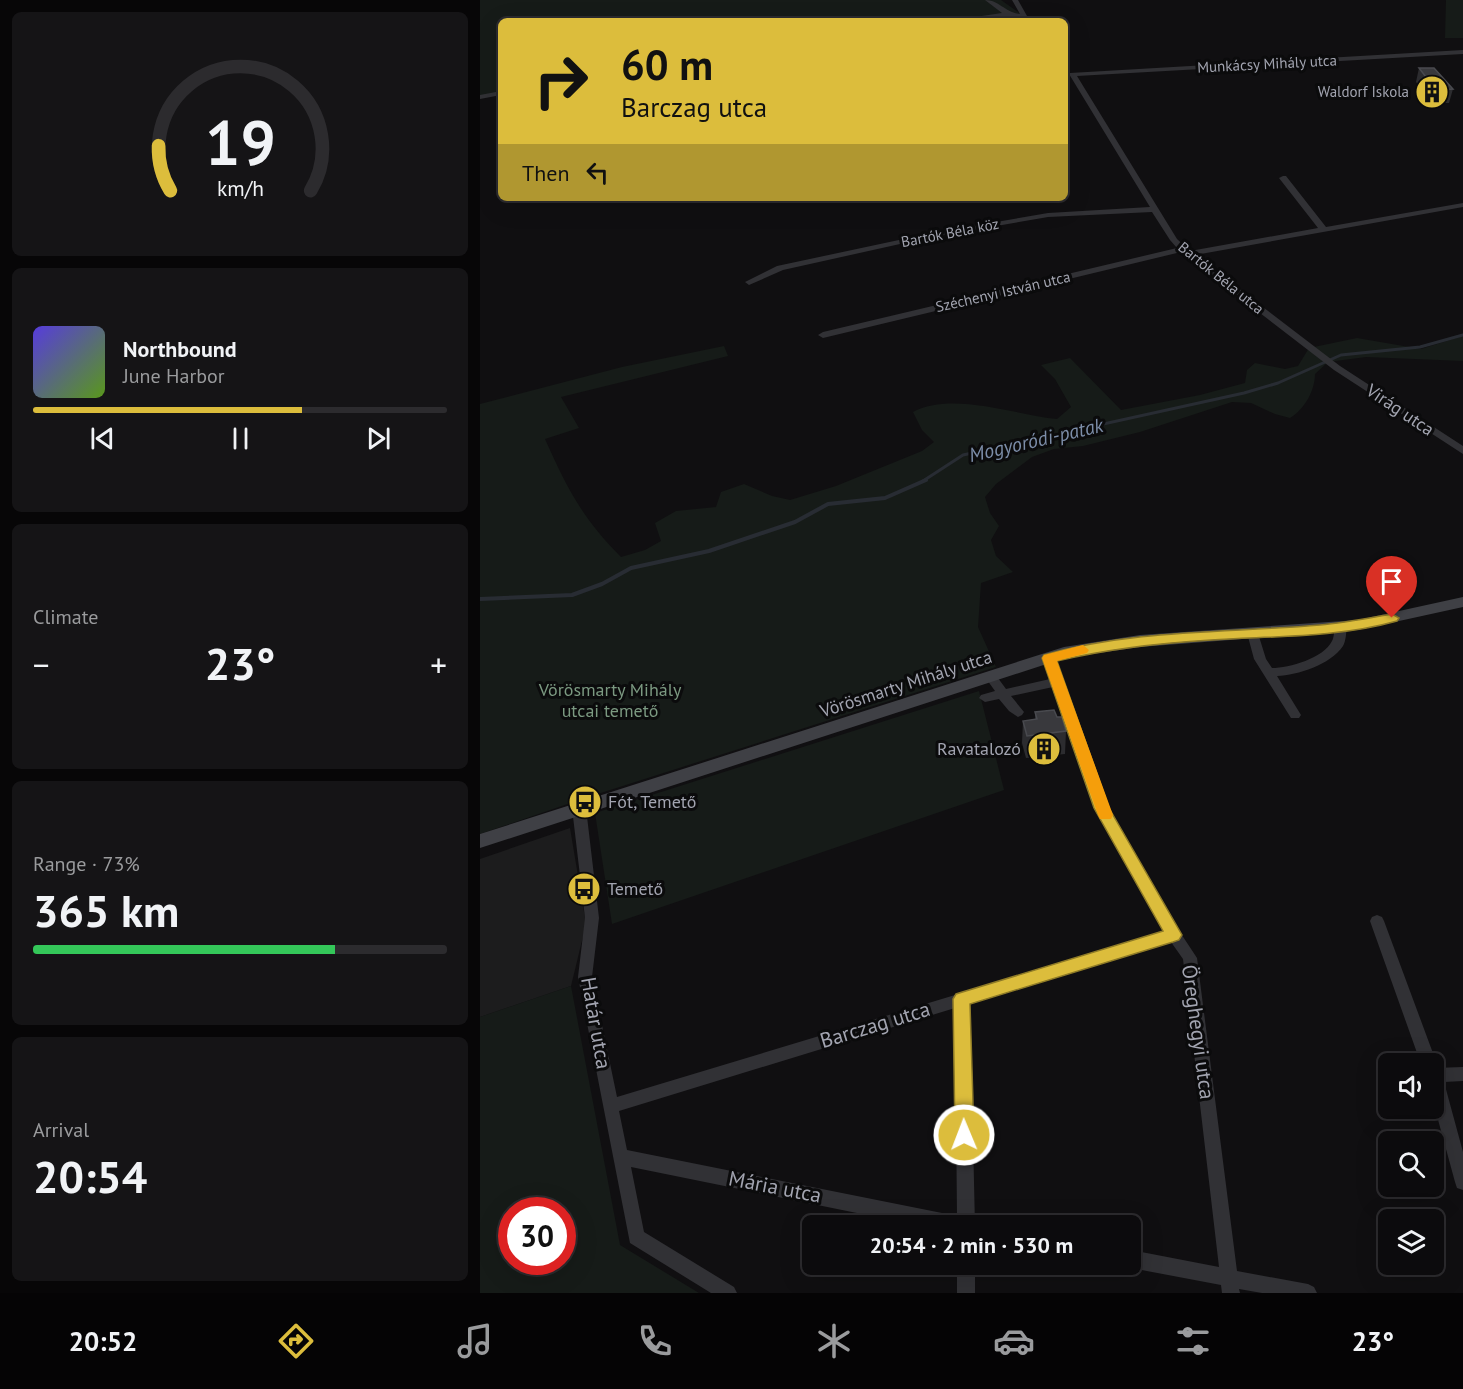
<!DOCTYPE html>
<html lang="en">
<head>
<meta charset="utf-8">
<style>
  body { margin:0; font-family:"PT Sans",sans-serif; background:#151416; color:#f1f3f6; height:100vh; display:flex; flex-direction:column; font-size:22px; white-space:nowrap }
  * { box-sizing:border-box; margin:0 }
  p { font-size:20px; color:#9a9b9d }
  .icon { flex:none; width:33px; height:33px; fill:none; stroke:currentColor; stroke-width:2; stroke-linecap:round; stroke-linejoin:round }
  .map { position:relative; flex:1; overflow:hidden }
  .side { display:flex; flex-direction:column; gap:12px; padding:12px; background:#070607; width:480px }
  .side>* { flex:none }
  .guide { position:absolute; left:18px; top:18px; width:570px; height:183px; border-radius:9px; box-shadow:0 6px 24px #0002,0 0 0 2px #2c2b2e; background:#dcbd3c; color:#111; overflow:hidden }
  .buttons { position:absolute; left:898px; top:1053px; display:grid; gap:12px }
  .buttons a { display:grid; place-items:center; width:66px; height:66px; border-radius:9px; background:#0c0b0d; box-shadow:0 6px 24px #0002,0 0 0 2px #2c2b2e; font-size:30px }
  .speed { position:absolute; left:18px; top:1197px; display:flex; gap:12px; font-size:30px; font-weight:700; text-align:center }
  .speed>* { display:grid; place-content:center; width:78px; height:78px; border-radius:50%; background:#0c0b0d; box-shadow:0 6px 24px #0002,0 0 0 2px #2c2b2e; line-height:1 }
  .speed .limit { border:9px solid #d22; background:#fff; color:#111 }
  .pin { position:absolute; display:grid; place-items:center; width:51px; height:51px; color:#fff; margin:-62px -26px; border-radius:50% 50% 50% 0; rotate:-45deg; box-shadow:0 0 6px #0007 }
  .pin .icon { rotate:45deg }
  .me { position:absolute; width:66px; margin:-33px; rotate:359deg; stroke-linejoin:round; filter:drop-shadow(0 0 4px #0008) }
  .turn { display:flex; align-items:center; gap:21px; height:126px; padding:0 24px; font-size:27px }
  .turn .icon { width:78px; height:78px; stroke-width:2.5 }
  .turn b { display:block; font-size:42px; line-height:51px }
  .then { display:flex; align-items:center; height:57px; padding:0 24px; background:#0003; gap:12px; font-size:22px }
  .big { font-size:45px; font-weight:700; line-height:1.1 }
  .side .tile { flex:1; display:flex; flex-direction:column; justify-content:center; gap:9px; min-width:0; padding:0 21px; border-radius:9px; background:#151416 }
  .side .dial { align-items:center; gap:0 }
  .dial svg { height:156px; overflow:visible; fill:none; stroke:#2c2b2e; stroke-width:7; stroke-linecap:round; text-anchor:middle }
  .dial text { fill:#f1f3f6; stroke:none }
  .song { display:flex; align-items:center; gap:18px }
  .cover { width:72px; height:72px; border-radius:9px; background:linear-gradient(135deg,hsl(250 70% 55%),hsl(90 70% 35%)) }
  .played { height:6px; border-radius:3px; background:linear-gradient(90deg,#dcbd3c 65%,#2c2b2e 65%) }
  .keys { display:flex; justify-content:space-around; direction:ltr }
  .heat { display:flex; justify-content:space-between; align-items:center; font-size:33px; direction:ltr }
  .charge { height:9px; border-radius:4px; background:linear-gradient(90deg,#34c759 73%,#2c2b2e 0) }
  .trip { position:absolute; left:322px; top:1215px; width:339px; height:60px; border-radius:9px; background:#0c0b0d; box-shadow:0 6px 24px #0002,0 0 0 2px #2c2b2e; font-weight:700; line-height:60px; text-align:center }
  .tab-bar { display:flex; height:96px; justify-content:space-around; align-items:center; background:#050405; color:#9a9b9d }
  .tab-bar .icon { width:42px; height:42px }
  .tab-bar .on { color:#dcbd3c }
  .tab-bar b { font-size:27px; color:#f1f3f6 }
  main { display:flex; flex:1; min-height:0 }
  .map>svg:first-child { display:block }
  .built { fill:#1c1c1d }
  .green { fill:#161b18; fill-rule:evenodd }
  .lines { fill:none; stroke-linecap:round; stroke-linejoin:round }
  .stream-far1 { stroke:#282c33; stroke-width:3 }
  .stream { stroke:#282c33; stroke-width:4 }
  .minor { fill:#313135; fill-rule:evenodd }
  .secondary { fill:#3f4045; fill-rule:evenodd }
  .wall { fill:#2c2c2f }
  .building { fill:#39393d; stroke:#494a4f; stroke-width:1.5 }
  .route { fill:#dcbd3c; stroke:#8f7b27; stroke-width:1.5 }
  .slow { fill:#f59e0b }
  .labels { text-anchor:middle; stroke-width:6; stroke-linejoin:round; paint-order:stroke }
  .far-street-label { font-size:15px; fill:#a2a4b0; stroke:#0b0b0c }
  .far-poi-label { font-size:15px; fill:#a2a4b0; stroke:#0b0b0c; text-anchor:end }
  .street-label { font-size:18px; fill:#a2a4b0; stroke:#0b0b0c }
  .park-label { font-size:18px; fill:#7b9981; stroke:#0b0b0c }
  .poi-label { font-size:18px; fill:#a2a4b0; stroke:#0b0b0c; text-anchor:start }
  .water-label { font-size:20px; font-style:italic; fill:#7c8da8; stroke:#0b0b0c }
  .near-street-label { font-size:21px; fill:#a2a4b0; stroke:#0b0b0c }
</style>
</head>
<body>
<main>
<section class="side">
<div class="tile dial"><svg viewBox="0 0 100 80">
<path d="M14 69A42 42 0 1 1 86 69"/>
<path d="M14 69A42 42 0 0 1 8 46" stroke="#dcbd3c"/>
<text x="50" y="56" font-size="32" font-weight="700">19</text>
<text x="50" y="72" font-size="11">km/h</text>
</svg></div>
<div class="tile">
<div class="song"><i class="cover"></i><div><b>Northbound</b><p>June Harbor</p></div></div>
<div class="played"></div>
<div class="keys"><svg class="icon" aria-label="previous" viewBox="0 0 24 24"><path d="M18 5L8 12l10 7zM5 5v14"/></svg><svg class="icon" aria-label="pause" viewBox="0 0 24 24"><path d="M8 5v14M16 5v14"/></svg><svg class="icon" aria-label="next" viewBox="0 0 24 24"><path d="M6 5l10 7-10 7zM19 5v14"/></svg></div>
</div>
<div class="tile"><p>Climate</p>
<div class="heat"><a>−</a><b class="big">23°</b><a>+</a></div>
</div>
<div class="tile"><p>Range · 73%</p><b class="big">365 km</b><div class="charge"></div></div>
<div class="tile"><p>Arrival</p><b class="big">20:54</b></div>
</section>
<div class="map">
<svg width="983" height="1293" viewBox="0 0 983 1293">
  <rect width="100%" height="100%" fill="#100f11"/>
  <path class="built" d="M 90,828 L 106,924 L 91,986 L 0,1017 L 0,859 Z"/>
  <g class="green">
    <path d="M 0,0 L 521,0 L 548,19 L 529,21 L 21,21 L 21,94 L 0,97 Z"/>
    <path d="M 966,0 L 983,0 L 983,38 L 965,38 Z"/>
    <path d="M 983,336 L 983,361 L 886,357 L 848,362 L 835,374 C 835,390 825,409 810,418 L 795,414 L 771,403 L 752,402 L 660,432 L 603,446 L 574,449 L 552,457 L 516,484 L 505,497 L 510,513 L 519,526 L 511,540 L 516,556 L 533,572 L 501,583 L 498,627 L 516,667 L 105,798 L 0,834 L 0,404 L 142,367 L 244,346 L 248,356 L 81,397 L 99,428 L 65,439 C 87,488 102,518 141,557 L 165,550 L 181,541 L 175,523 L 196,511 L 236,507 L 241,492 L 264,484 L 292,496 L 310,500 L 356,486 L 442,451 L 454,442 L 442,430 L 433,412 C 472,391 536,415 577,419 L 591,407 L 575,379 L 561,365 L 590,358 L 641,410 L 720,395 L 765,383 L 767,370 L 775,363 L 805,369 L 818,366 L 829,348 L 877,338 L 941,349 Z"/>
    <path d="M 499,691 L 524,790 L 132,924 L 115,813 Z"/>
    <path d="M 91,986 L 140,1245 L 219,1293 L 0,1293 L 0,1017 ZM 82,1210 L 82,1262 L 32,1262 L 32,1210 Z"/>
  </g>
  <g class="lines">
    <path class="stream-far1" d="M 443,481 L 483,455 L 764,393 L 798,383 L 861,355 L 940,347 L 983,335"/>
    <path class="stream" d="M 0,599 L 92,595 L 122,584 L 151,568 L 229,551 L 315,522 L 348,504 L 405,498 L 446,480"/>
    <g class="minor">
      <path d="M 505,0 C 519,0 526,13 540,14 L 532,0 L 538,0 L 547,16 L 544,18 L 514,17 L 468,21 L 522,13 Z"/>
      <path d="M 983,50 L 983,54 L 597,76 L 697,239 L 710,251 L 838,228 L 799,178 L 803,176 L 806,176 L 846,227 L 983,203 L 983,207 L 715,255 L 860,366 L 983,446 L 983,454 L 854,370 L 701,252 L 343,338 L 338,335 L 343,332 L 697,248 L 690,240 L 672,212 L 568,217 L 447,238 L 303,270 L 269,285 L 265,282 L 297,266 L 447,234 L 568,213 L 670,207 L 589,74 L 590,73 Z"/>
      <path d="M 21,91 L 21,95 L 0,99 L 0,95 Z"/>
      <path d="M 861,623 L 867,627 C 866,633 866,641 863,646 C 850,665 818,675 797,676 L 821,715 L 819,718 L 811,718 L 774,659 L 767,633 L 769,630 L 777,630 L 786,659 L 792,668 C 809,668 844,658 852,641 C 854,638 854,631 855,627 Z"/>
      <path d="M 569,654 L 575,658 L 584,681 L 629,808 L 690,917 L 717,958 L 757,1271 L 828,1284 L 834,1287 L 837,1293 L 782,1293 L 759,1289 L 760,1293 L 742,1293 L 741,1285 L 651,1268 L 645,1264 L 651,1264 L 651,1250 L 739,1267 L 703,959 L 691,942 L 490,1004 L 495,1226 L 441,1226 L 151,1167 L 164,1232 L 254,1287 L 257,1293 L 231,1293 L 150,1243 L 98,977 L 105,918 L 92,808 L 94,804 L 99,803 L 104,804 L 106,808 L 119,918 L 112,977 L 137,1097 L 684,932 L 615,808 L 573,687 L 531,696 L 544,712 L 542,715 L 538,717 L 529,711 L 519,699 L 505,702 L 499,698 L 501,695 L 515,691 L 505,677 L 511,673 L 515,674 L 526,689 L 570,679 L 563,658 ZM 475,1008 L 477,1216 L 147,1150 L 139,1111 Z"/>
      <path d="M 897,915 L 902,917 L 904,921 L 957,1064 L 955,1068 L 983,1067 L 983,1081 L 964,1082 L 983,1152 L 983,1190 L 977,1188 L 975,1182 L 954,1105 L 954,1064 L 941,1064 L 890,921 L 892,917 Z"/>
      <rect x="477" y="1264" width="18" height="29"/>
    </g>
    <path class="secondary" d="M 983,597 L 983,607 L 878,630 L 660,647 L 585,658 L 0,848 L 0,834 L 584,647 L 660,635 L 878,620 Z"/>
  </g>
  <g class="wall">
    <path d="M 939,68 L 973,89 L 969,103 L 953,103 L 936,82 Z"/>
    <path d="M 555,712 L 577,717 L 586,731 L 585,754 L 546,758 L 542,743 L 543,721 L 555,719 Z"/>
  </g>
  <g class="building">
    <path d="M 939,68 L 954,68 L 973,89 L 956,90 Z"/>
    <path d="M 574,710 L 577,717 L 582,717 L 586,731 L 547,736 L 543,721 L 557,719 L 555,712 Z"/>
  </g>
  <path class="route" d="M 912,614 L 919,618 L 917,621 C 857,638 792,636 731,640 C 679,643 628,649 577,661 L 629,808 L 702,935 L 699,940 L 693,942 L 490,1004 L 494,1135 L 491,1141 L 484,1144 L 478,1141 L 475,1135 L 473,999 L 476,994 L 683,931 L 614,808 L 562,658 L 564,655 C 654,629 748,633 840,625 C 864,623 889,618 912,614 Z"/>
  <path class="slow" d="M 603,645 L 609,650 L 607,653 L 577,661 L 633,815 L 631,819 L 620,819 L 618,815 L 562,658 L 564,655 Z"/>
  <defs>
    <g id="building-disc" transform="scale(1.725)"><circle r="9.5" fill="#dcbd3c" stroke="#0b0b0c"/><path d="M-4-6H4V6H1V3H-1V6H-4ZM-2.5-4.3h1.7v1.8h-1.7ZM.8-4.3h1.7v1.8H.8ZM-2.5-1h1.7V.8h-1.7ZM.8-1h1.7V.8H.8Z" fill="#111"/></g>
    <g id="bus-disc" transform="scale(1.725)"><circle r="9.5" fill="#dcbd3c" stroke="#0b0b0c"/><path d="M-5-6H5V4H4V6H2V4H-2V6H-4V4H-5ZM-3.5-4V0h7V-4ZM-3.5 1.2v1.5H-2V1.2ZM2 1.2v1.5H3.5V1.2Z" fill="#111"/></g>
  </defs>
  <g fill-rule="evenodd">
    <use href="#building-disc" x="952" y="92"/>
    <use href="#building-disc" x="564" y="749"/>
    <use href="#bus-disc" x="105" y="802"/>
    <use href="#bus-disc" x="104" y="889"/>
  </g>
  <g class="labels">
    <g class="far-street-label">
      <text transform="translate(787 64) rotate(-3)" y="5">Munkácsy Mihály utca</text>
      <text transform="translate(470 233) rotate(-11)" y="5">Bartók Béla köz</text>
      <text transform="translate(741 278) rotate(39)" y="5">Bartók Béla utca</text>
      <text transform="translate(523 292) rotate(-13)" y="5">Széchenyi István utca</text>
    </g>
    <g class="far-poi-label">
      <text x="929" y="97">Waldorf Iskola</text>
    </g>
    <g class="street-label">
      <text transform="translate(920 410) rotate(34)" y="6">Virág utca</text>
      <text transform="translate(426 684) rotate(-18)" y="6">Vörösmarty Mihály utca</text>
    </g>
    <g class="park-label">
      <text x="130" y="696">Vörösmarty Mihály<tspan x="130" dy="21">utcai temető</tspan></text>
    </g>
    <g class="poi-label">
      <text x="541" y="755" text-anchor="end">Ravatalozó</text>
      <text x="128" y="808">Fót, Temető</text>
      <text x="127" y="895">Temető</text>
    </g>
    <g class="water-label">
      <text transform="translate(556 440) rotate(-13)" y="7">Mogyoródi-patak</text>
    </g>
    <g class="near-street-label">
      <text transform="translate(116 1023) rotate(80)" y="7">Határ utca</text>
      <text transform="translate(395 1025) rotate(-17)" y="7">Barczag utca</text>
      <text transform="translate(718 1032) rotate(82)" y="7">Öreghegyi utca</text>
      <text transform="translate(295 1187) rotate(11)" y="7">Mária utca</text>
    </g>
  </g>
</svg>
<div class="buttons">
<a><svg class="icon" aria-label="sound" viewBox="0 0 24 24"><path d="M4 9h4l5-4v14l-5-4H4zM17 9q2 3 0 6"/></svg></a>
<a><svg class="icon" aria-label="search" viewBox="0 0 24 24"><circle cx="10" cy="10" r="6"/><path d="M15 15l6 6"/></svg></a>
<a><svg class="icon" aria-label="layers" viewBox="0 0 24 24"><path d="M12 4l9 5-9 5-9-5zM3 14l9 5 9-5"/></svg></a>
</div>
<div class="speed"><div class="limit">30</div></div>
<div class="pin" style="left:912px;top:618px;background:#d93025"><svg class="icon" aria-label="arrive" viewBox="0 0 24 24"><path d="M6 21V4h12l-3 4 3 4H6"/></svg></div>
<svg class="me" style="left:484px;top:1135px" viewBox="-20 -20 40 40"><circle r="17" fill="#dcbd3c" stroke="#fff" stroke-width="3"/><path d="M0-11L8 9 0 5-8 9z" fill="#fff"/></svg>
<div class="trip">20:54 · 2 min · 530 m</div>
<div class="guide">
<div class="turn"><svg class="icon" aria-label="right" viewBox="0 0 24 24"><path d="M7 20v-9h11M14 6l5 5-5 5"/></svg><div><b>60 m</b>Barczag utca</div></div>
<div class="then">Then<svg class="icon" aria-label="left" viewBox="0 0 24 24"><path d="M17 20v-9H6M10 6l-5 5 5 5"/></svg></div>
</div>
</div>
</main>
<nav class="tab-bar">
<b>20:52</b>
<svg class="icon on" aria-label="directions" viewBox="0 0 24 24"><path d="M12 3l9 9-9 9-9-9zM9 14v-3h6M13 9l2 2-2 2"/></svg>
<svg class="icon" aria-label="music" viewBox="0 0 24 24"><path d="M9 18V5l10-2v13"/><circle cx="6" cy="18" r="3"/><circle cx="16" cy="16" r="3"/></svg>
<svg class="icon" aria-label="phone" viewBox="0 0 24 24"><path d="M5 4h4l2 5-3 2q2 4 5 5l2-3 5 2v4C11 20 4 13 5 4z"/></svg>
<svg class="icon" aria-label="climate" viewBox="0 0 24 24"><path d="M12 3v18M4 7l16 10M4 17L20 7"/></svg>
<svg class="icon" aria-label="car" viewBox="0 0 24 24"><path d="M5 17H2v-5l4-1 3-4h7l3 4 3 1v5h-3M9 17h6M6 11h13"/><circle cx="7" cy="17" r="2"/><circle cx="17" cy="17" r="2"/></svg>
<svg class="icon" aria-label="filters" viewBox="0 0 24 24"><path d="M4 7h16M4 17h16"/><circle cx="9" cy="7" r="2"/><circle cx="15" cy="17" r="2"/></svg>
<b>23°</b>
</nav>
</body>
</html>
